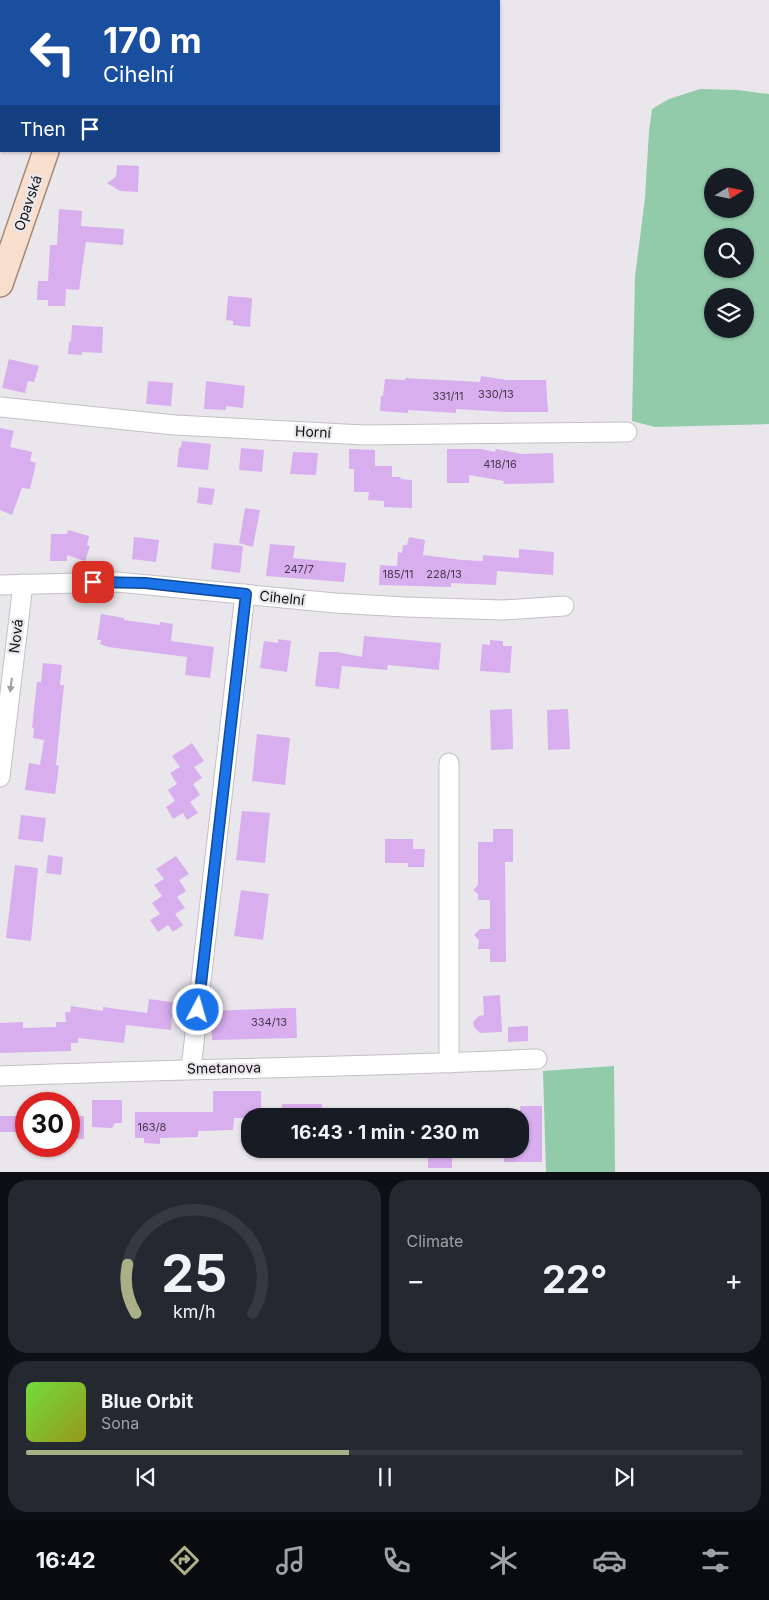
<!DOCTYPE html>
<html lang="en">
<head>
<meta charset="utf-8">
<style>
  body { margin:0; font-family:Inter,sans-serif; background:#242831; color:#f1f3f6; height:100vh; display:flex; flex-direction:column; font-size:19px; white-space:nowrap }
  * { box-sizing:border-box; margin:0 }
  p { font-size:16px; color:#9ea1a6 }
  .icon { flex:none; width:28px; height:28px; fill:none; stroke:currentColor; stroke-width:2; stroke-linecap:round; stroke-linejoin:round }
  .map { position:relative; height:1172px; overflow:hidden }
  .sheet { display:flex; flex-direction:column; gap:8px; padding:8px; background:#0d0f14; flex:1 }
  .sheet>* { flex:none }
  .guide { position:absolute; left:0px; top:0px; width:500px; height:152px; box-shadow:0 1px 4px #0004; background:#1a4fa0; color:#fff; overflow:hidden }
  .needle { width:32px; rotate:80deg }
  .controls { position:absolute; left:704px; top:168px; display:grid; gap:10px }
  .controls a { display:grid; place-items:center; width:50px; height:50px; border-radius:50%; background:#171b24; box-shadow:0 1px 4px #0004; font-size:25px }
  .speed { position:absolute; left:15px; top:1092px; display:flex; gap:10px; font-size:25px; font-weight:700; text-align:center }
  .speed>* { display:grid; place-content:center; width:65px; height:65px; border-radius:50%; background:#171b24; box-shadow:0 1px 4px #0004; line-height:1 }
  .speed .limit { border:8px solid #d22; background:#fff; color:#111 }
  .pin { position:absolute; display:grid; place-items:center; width:42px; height:42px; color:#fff; margin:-21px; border-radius:10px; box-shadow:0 2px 8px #0006 }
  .me { position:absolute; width:55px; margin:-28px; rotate:6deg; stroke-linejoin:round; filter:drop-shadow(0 0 4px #0008) }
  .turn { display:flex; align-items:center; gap:18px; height:105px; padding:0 20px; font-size:22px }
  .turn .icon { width:65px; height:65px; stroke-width:2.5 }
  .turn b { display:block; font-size:35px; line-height:42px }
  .then { display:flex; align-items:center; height:48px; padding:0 20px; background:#0003; gap:10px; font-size:19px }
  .big { font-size:38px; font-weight:700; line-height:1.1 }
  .sheet .widget { flex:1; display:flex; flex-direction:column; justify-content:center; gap:8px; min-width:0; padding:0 18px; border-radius:20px; background:#242831 }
  .sheet .dial { align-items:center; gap:0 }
  .dial svg { height:130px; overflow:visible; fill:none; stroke:#363941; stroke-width:7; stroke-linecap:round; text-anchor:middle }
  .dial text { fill:#f1f3f6; stroke:none }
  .song { display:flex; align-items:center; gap:15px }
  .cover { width:60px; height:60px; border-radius:8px; background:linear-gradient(135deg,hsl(100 70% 55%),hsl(60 70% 35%)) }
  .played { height:5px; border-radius:2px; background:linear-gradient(90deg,#a9b087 45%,#363941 45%) }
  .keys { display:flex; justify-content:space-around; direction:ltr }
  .heat { display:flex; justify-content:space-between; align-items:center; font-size:28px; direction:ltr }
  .sheet .tiles { flex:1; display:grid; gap:8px; grid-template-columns:1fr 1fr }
  .widget:last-child { grid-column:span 2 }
  .trip { position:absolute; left:241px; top:1108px; width:288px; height:50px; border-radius:20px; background:#171b24; box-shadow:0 1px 4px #0004; font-weight:700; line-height:50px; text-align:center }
  .menu { display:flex; height:80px; justify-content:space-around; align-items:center; background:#090b0e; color:#9ea1a6 }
  .menu .icon { width:35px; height:35px }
  .menu .selected { color:#a9b087 }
  .menu b { font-size:22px; color:#f1f3f6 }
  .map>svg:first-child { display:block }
  .green { fill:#92cbaa; fill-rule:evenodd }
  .building { fill:#d8aeee }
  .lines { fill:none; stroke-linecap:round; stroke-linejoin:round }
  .minor-casing { stroke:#c3c0c4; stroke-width:21 }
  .major-casing { stroke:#a48876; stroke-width:28 }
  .minor { stroke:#fff; stroke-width:19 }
  .major { stroke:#f8decd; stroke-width:25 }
  .oneway { fill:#a0a0a1 }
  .route-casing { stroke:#114b97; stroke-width:12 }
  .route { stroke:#1a73e8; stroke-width:9 }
  .labels { text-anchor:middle; stroke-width:4.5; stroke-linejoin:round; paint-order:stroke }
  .number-label { font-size:11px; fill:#44384a }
  .street-label { font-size:14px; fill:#121113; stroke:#eae7ec }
</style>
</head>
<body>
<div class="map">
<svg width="769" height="1173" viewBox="0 0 769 1173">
  <rect width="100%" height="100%" fill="#eae7ec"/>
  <g class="green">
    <path d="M 700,89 L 737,90 L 769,94 L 769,424 L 655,427 L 632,421 L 635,277 L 645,198 L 649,131 L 652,109 L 669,99 ZM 712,176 L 745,176 L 745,209 L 712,209 ZM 712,236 L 745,236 L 745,269 L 712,269 ZM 712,296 L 745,296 L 745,329 L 712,329 Z"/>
    <path d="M 614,1066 L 615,1172 L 546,1172 L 543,1071 Z"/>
  </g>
  <g class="building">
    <path d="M 117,165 L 139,166 L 138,192 L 120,191 L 107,183 L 116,177 Z"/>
    <path d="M 59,209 L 82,211 L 81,226 L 124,229 L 123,245 L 86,242 L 79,290 L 66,289 L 65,306 L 48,306 L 48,300 L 37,300 L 38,281 L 48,281 L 50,245 L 57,245 Z"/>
    <path d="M 228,296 L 252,298 L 250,327 L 233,325 L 233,321 L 226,320 Z"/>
    <path d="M 72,325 L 103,327 L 102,353 L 82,352 L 82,355 L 68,354 L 69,341 L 71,342 Z"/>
    <path d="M 9,359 L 39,366 L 34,382 L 28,381 L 25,393 L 2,388 Z"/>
    <path d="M 481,376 L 507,380 L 546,380 L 548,412 L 505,412 L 456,409 L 456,413 L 408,410 L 408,413 L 380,411 L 381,396 L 383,396 L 385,379 L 405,380 L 405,378 L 480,382 Z"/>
    <path d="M 148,381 L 173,383 L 171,406 L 146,404 Z"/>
    <path d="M 206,381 L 245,386 L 243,408 L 226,406 L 226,410 L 204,409 Z"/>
    <path d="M 0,428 L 14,431 L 10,447 L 32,452 L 30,461 L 36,463 L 30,489 L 22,488 L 12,515 L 0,510 Z"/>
    <path d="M 182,441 L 211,444 L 208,470 L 177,467 L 179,448 L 181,447 Z"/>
    <path d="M 241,448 L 264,450 L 262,472 L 239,470 Z"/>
    <path d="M 349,449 L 375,450 L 375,466 L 392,466 L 392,477 L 401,477 L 400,479 L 412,480 L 412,508 L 384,507 L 384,501 L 368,500 L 369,492 L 354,492 L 354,469 L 349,469 Z"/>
    <path d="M 447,449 L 482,449 L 495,452 L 496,449 L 522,454 L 553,453 L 554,483 L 503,484 L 504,481 L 469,475 L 469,483 L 447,483 Z"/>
    <path d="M 293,452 L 318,453 L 316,475 L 290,474 Z"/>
    <path d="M 199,487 L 215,489 L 212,505 L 197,503 Z"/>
    <path d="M 245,508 L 260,510 L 253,547 L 239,543 Z"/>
    <path d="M 68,530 L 89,536 L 87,545 L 90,546 L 85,561 L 67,555 L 67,561 L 50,561 L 51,534 L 67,534 Z"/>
    <path d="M 134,537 L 159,540 L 156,562 L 132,559 Z"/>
    <path d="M 409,537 L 425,540 L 423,555 L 462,560 L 483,561 L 483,555 L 519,558 L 519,549 L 554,552 L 553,575 L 497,571 L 496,585 L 451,583 L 451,587 L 379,585 L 380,565 L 397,566 L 398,552 L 402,553 L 403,545 L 407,545 Z"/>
    <path d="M 214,543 L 243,546 L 240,573 L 211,569 Z"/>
    <path d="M 270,544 L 295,546 L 293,558 L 346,563 L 344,582 L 266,576 Z"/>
    <path d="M 101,614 L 124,618 L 124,620 L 160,625 L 160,622 L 173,624 L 171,641 L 214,647 L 210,678 L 185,675 L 187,657 L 108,647 L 100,644 L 101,640 L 97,640 Z"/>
    <path d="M 364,636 L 441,643 L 439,670 L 388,665 L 387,670 L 342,666 L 339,689 L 315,686 L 319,652 L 337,652 L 362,657 Z"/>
    <path d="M 278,639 L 291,641 L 287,672 L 260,668 L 264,641 L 278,643 Z"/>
    <path d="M 490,640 L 503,641 L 503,646 L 512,646 L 510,673 L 480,671 L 482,644 L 490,645 Z"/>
    <path d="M 43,663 L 62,665 L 60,685 L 64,685 L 56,765 L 59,766 L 55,794 L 25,790 L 29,763 L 40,765 L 44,740 L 33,738 L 34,728 L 32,728 L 37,682 L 41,682 Z"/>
    <path d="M 512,709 L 513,749 L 491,750 L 490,710 Z"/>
    <path d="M 568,709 L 570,749 L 548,750 L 547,710 Z"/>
    <path d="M 257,734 L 290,738 L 285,785 L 252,781 Z"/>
    <path d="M 192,743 L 204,761 L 194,767 L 202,778 L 193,784 L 200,795 L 190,802 L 198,813 L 187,820 L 183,813 L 173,819 L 166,807 L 175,801 L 168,790 L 177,784 L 170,773 L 180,767 L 172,756 Z"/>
    <path d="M 242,811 L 270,813 L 265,863 L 236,860 Z"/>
    <path d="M 21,815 L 46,818 L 43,842 L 18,839 Z"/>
    <path d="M 493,829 L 513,829 L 513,862 L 505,862 L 506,962 L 490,962 L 490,949 L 478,949 L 479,940 L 474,935 L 480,929 L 490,929 L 490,900 L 478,900 L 478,894 L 473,890 L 478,885 L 478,842 L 493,842 Z"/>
    <path d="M 385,839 L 413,839 L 413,849 L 425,849 L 424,867 L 408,867 L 408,863 L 385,863 Z"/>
    <path d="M 48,855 L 63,857 L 61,875 L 46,873 Z"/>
    <path d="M 176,856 L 189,874 L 179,880 L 186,891 L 177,897 L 185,908 L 175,914 L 183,925 L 173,932 L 168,925 L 158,932 L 150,920 L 160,914 L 152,903 L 162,896 L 154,885 L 164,879 L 156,869 Z"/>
    <path d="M 15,865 L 38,868 L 31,941 L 6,938 Z"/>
    <path d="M 241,890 L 269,894 L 263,940 L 234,936 Z"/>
    <path d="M 500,995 L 502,1032 L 480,1033 L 474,1027 L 473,1022 L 479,1016 L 484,1015 L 483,996 Z"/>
    <path d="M 149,999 L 187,1004 L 185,1018 L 172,1016 L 171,1030 L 126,1025 L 124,1043 L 78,1038 L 78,1043 L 71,1043 L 71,1051 L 0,1053 L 0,1023 L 23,1022 L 23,1028 L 56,1027 L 56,1022 L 66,1022 L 65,1012 L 70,1012 L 71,1006 L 103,1011 L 103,1007 L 147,1013 Z"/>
    <path d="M 288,1008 L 296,1008 L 297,1038 L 212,1040 L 211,1011 Z"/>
    <path d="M 528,1026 L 528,1041 L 508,1042 L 508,1027 Z"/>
    <path d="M 213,1091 L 261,1091 L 261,1113 L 252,1113 L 252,1116 L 250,1116 L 250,1118 L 234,1118 L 233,1130 L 198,1131 L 198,1137 L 160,1138 L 160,1144 L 144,1143 L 144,1138 L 135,1138 L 135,1112 L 213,1112 Z"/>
    <path d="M 92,1100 L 122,1100 L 122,1123 L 115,1123 L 112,1128 L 92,1127 Z"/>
    <rect x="282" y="1104" width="40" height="12"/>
    <path d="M 520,1106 L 542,1106 L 542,1162 L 504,1162 L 504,1149 L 520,1149 Z"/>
    <rect x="0" y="1116" width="26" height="16"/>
    <rect x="69" y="1116" width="15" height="23"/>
    <rect x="428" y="1149" width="24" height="19"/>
  </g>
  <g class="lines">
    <g class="minor-casing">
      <g id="minor">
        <path d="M 0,407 L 175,425 L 364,435 L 627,432"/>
        <path d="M 0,585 L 117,582 L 335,603 L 405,607 L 503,610 L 564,606"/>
        <path d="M 0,777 L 23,584"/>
        <path d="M 449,1063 L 449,763"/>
        <path d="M 191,1069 L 245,594"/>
        <path d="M 0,1076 C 179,1069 358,1067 537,1059"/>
      </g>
    </g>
    <g class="major-casing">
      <g id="major">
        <path d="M 97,1 L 97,0"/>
        <path d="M 0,284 L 46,151"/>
      </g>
    </g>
    <use href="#minor" class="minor"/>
    <use href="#major" class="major"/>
  </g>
  <defs><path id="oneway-solid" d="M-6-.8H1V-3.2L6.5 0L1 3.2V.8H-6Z" transform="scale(1.25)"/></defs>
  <use class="oneway" href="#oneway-solid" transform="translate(11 685) rotate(97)"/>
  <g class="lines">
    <g class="route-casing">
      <path id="route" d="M 93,582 L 145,583 L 246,594 L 198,1010"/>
    </g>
    <use href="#route" class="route"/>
  </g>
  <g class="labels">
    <g class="number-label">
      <text x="496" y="398">330/13</text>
      <text x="448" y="400">331/11</text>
      <text x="500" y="468">418/16</text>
      <text x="299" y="573">247/7</text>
      <text x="398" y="578">185/11</text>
      <text x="444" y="578">228/13</text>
      <text x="269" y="1026">334/13</text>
      <text x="152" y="1131">163/8</text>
    </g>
    <g class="street-label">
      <text transform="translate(28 203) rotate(-71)" y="5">Opavská</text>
      <text transform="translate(313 432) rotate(3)" y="5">Horní</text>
      <text transform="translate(282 598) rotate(6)" y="5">Cihelní</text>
      <text transform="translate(16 636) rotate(-83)" y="5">Nová</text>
      <text transform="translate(224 1068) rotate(-1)" y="5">Smetanova</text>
    </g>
  </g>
</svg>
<div class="controls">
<a><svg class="needle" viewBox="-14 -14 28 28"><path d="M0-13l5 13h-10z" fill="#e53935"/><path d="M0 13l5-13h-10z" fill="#9ea1a6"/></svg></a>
<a><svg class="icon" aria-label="search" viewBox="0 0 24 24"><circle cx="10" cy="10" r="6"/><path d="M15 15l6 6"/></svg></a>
<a><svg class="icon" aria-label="layers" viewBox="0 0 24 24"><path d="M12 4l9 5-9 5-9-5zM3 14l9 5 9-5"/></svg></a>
</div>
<div class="speed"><div class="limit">30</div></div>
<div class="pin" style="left:93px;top:582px;background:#d93025"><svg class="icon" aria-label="arrive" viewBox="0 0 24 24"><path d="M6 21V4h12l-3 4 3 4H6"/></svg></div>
<svg class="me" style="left:198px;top:1010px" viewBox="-20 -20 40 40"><circle r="17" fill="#1a73e8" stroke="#fff" stroke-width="3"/><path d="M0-11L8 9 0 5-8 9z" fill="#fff"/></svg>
<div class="trip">16:43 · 1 min · 230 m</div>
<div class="guide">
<div class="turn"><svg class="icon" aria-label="left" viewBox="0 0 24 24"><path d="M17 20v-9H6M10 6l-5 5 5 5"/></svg><div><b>170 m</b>Cihelní</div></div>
<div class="then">Then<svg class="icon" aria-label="arrive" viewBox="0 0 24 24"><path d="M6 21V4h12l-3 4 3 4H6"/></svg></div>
</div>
</div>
<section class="sheet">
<div class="tiles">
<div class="widget dial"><svg viewBox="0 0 100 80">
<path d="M14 69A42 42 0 1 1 86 69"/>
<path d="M14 69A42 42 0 0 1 9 39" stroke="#a9b087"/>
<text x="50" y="56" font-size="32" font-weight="700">25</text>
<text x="50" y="72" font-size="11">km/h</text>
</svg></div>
<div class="widget"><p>Climate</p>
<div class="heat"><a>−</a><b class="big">22°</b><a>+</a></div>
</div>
<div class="widget">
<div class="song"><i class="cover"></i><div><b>Blue Orbit</b><p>Sona</p></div></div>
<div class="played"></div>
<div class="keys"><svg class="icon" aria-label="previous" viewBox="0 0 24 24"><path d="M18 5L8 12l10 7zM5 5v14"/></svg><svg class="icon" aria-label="pause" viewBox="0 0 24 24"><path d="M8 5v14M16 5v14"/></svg><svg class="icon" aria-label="next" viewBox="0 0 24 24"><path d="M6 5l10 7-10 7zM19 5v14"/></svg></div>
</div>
</div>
</section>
<nav class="menu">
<b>16:42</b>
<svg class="icon selected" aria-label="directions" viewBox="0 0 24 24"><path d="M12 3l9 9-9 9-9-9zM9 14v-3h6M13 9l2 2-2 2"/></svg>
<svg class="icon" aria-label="music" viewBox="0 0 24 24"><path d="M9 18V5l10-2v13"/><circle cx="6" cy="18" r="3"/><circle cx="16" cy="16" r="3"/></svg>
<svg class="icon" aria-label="phone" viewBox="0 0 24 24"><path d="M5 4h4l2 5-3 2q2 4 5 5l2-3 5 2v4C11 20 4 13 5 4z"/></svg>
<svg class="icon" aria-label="climate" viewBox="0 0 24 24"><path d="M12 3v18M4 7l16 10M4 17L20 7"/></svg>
<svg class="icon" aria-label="car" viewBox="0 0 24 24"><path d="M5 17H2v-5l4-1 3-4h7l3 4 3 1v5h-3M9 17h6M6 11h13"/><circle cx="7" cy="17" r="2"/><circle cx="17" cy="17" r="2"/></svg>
<svg class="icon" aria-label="filters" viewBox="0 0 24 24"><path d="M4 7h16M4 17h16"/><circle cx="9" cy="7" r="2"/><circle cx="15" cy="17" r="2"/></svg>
</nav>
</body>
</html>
